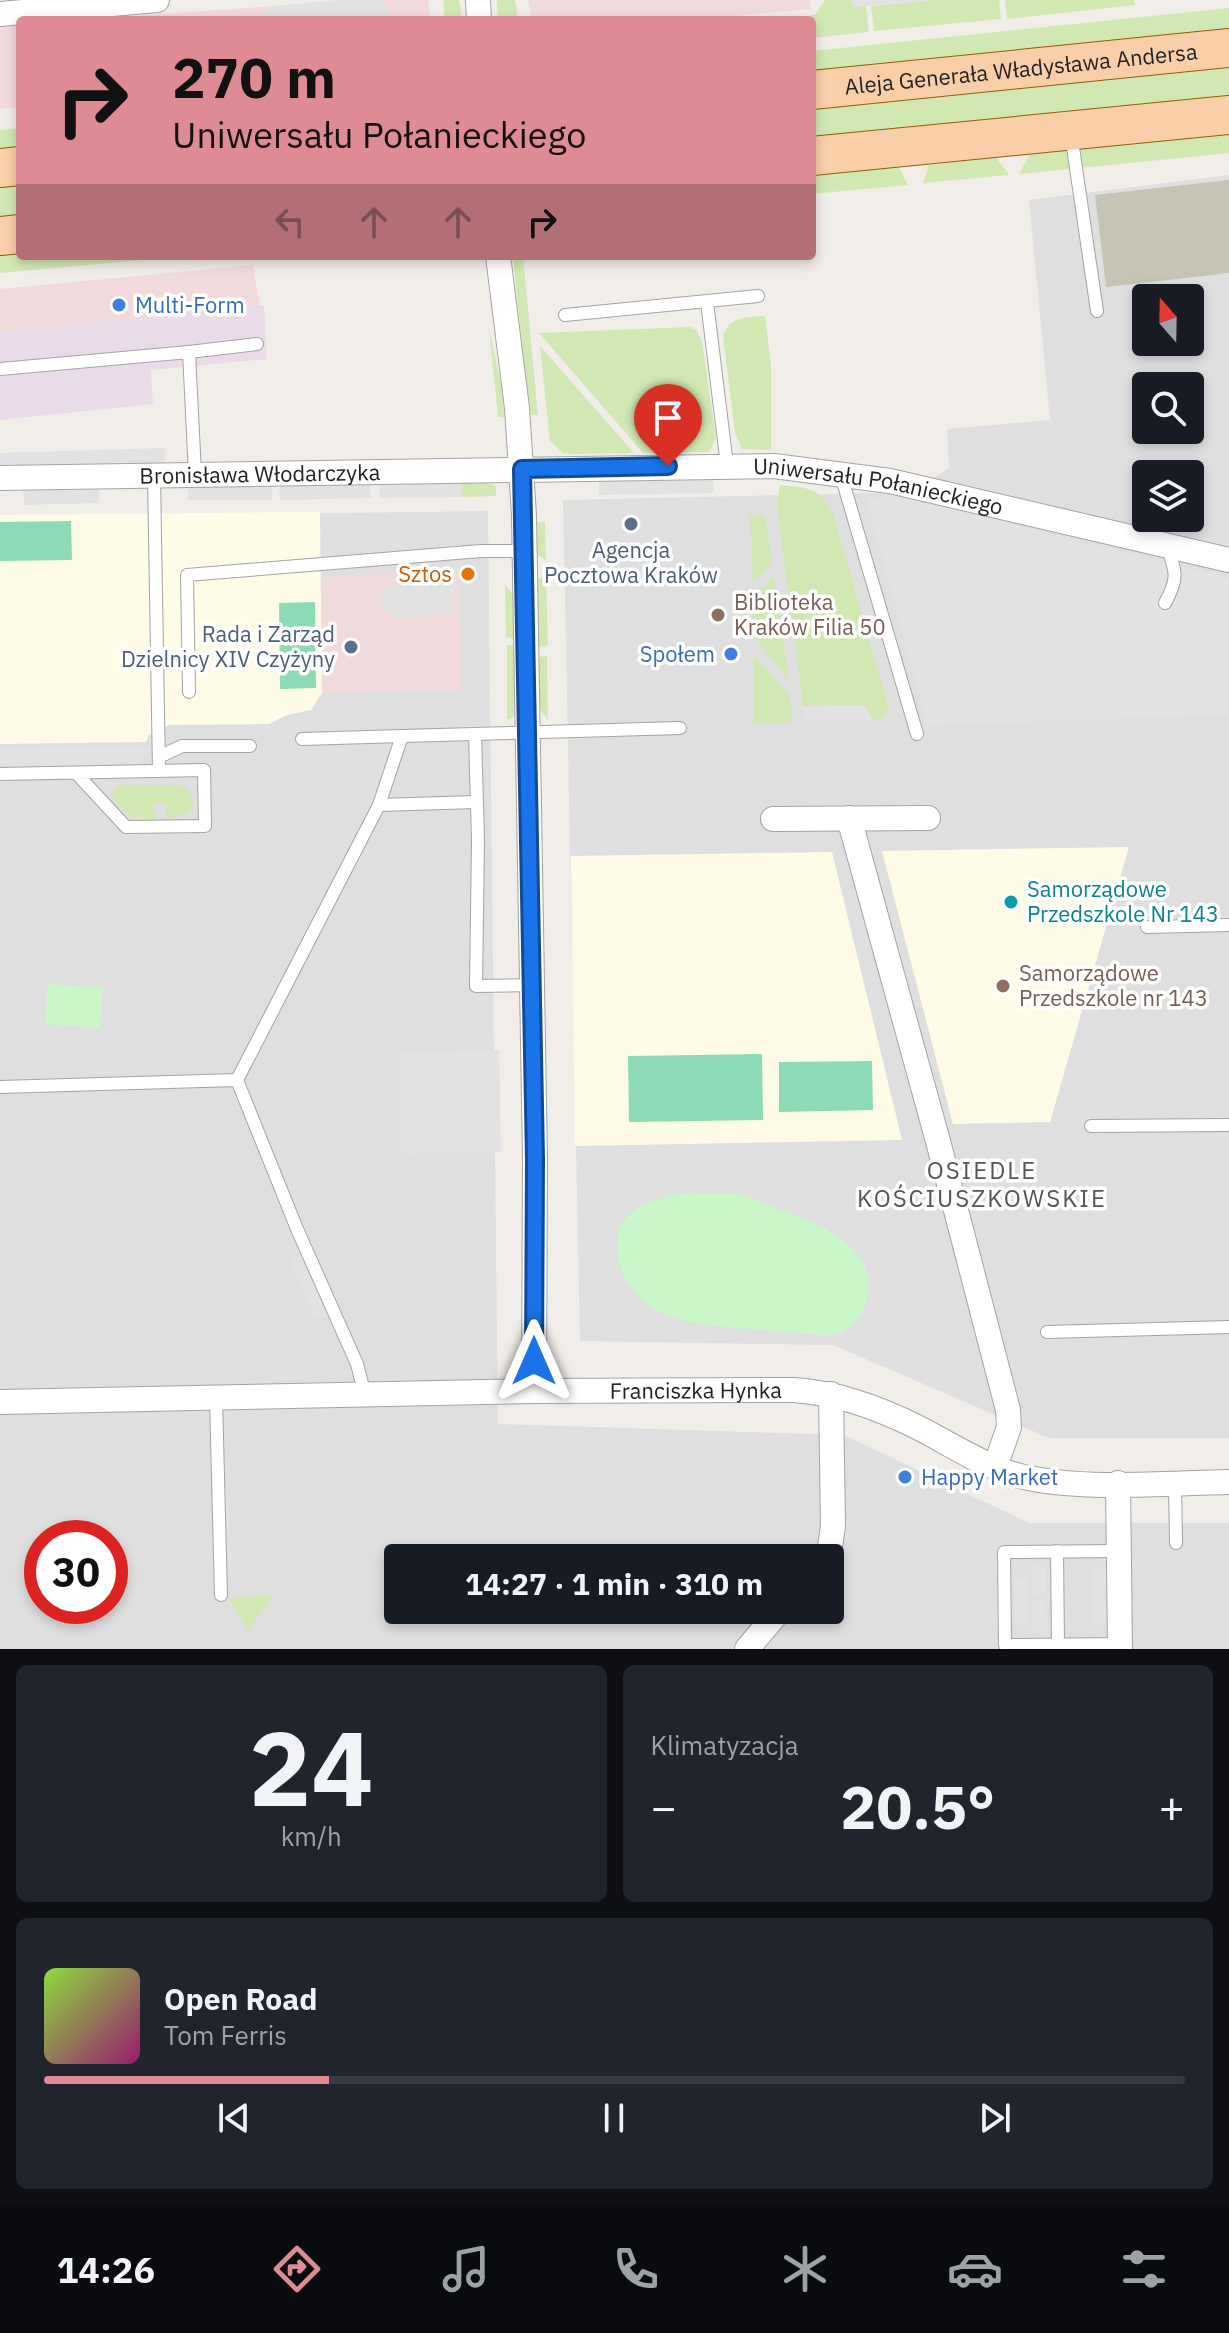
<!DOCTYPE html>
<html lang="pl">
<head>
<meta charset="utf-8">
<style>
  body { margin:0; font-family:"IBM Plex Sans",sans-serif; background:#20242c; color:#f1f3f6; height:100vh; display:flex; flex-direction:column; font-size:30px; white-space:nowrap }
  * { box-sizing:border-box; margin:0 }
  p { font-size:26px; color:#9ea1a6 }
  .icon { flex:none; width:44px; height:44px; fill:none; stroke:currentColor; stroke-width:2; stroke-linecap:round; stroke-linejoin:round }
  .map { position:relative; height:1649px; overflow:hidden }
  .details { display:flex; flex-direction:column; gap:16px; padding:16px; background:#0d0f14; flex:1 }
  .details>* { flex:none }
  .guide { position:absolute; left:16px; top:16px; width:800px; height:244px; border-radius:8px; box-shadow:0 4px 12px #0003; background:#df8b93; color:#111; overflow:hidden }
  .needle { width:52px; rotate:340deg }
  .buttons { position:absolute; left:1132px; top:284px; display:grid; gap:16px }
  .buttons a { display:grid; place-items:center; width:72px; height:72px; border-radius:8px; background:#171b24; box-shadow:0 4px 12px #0003; font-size:40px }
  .speed { position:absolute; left:24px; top:1520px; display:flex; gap:16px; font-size:40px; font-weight:700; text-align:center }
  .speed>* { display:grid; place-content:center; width:104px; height:104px; border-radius:50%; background:#171b24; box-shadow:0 4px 12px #0003; line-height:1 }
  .speed .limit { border:12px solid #d22; background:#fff; color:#111 }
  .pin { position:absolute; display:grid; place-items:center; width:68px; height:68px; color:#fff; margin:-82px -34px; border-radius:50% 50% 50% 0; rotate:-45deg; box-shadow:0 0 8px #0007 }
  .pin .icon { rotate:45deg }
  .me { position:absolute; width:88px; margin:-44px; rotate:0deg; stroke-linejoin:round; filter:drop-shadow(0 0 6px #0008) }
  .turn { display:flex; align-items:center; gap:28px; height:168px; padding:0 24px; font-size:36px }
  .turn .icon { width:104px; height:104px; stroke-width:2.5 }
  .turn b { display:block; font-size:56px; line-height:68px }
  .lanes { display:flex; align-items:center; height:76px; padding:0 24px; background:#0003; justify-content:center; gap:40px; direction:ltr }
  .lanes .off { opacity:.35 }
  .big { font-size:60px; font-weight:700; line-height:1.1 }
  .details .widget { flex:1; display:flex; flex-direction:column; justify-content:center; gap:12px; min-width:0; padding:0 28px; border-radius:12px; background:#20242c }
  .details .dial { align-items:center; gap:0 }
  .dial b { font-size:104px; line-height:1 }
  .song { display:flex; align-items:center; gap:24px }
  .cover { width:96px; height:96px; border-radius:12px; background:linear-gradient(135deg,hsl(90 70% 55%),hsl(320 70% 35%)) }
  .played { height:8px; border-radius:4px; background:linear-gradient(90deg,#df8b93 25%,#363941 25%) }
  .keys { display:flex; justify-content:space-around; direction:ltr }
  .heat { display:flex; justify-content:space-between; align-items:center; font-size:44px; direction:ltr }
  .details .tiles { flex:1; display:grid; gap:16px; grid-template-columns:1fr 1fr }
  .widget:last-child { grid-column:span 2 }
  .trip { position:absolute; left:384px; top:1544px; width:460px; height:80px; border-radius:8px; background:#171b24; box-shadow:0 4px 12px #0003; font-weight:700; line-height:80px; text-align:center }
  .tab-bar { display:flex; height:128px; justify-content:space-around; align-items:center; background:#090b0e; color:#9ea1a6 }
  .tab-bar .icon { width:56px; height:56px }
  .tab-bar .on { color:#df8b93 }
  .tab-bar b { font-size:36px; color:#f1f3f6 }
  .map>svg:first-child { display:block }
  .residential { fill:#e0dfdf; fill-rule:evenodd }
  .commercial { fill:#f1dadb }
  .industrial { fill:#eadbe8 }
  .education { fill:#fefce6 }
  .construction { fill:#c6c4b5 }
  .grass { fill:#d1e8b3 }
  .park { fill:#caf7ca }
  .pitch { fill:#8cdbb6 }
  .parking { fill:#e2e2e2 }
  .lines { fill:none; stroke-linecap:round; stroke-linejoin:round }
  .lane-casing { stroke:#a3a3a3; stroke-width:14 }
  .street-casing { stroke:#a3a3a3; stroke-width:26 }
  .primary-casing { stroke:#985c08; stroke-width:40 }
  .lane { stroke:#fff; stroke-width:12 }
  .street { stroke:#fff; stroke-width:24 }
  .primary { stroke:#f8cfa8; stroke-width:38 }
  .route-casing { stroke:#114b97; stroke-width:20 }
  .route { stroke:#1a73e8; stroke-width:14 }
  .shop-dot { fill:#3f7fe0; stroke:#fff; stroke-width:3 }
  .service-dot { fill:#5c6f8a; stroke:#fff; stroke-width:3 }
  .food-dot { fill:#e8710a; stroke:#fff; stroke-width:3 }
  .education-dot { fill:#8d6e63; stroke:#fff; stroke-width:3 }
  .culture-dot { fill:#0f9aa8; stroke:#fff; stroke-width:3 }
  .labels { text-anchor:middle; stroke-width:7; stroke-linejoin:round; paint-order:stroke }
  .street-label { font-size:22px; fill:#222; stroke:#fff }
  .shop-label { font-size:22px; fill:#366cbe; stroke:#fff; text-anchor:start }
  .service-label { font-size:22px; fill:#4e5e75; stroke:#fff }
  .food-label { font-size:22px; fill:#c56008; stroke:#fff; text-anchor:end }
  .education-label { font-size:22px; fill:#785e54; stroke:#fff; text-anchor:start }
  .culture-label { font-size:22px; fill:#0d838f; stroke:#fff; text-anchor:start }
  .neighbourhood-label { font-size:24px; letter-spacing:2px; fill:#555; stroke:#fff }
</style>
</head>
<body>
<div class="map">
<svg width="1229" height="1649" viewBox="0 0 1229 1649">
  <rect width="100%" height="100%" fill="#f1eee9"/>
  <g class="residential">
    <path d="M 1229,175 L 1229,1438 L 1049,1438 L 833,1345 L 580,1341 L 563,500 L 911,492 L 949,468 L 947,429 L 1050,420 L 1029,200 ZM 1146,298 L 1190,298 L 1190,342 L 1146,342 ZM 1146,386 L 1190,386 L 1190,430 L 1146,430 ZM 1146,474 L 1190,474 L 1190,518 L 1146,518 Z"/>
    <path d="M 488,511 L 498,1424 L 844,1435 L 1029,1523 L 1229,1523 L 1229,1649 L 0,1649 L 0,518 ZM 42,1538 L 110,1538 L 110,1606 L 42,1606 ZM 398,1558 L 830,1558 L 830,1610 L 398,1610 Z"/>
  </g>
  <g class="commercial">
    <path d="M 358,0 L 428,0 L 430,20 L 77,20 Z"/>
    <path d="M 528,0 L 810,0 L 811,9 L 688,20 L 532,20 Z"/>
    <path d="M 20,24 L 20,107 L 0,109 L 0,25 Z"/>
    <path d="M 253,265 L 260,306 L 0,332 L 0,289 Z"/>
    <path d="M 459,568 L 461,691 L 322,693 L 321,578 Z"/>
  </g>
  <path class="industrial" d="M 264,305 L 267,359 L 151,370 L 153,404 L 0,420 L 0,332 Z"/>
  <g class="education">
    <path d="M 320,512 L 322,693 L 311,710 L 287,715 L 269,724 L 169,725 L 149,735 L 146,742 L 0,744 L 0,515 Z"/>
    <path d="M 1129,847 L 1050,1122 L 953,1124 L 882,851 Z"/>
    <path d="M 832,852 L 902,1140 L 575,1146 L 571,856 Z"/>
  </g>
  <path class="construction" d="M 1229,180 L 1229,273 L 1106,287 L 1095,195 Z"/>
  <g class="grass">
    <path d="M 443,0 L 459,0 L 462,20 L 445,20 Z"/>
    <path d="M 497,0 L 515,0 L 518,20 L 498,20 Z"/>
    <path d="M 825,0 L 851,0 L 855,7 L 866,6 L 869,32 L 812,38 L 812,20 L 801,18 L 816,14 Z"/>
    <path d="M 932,0 L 999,0 L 1001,19 L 874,31 L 871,6 Z"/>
    <path d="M 1005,0 L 1134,0 L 1135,5 L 1007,19 Z"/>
    <path d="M 1229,8 L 1229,29 L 954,56 L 893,67 L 812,70 L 812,51 Z"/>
    <path d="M 1229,59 L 1229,102 L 812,145 L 812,109 L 864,98 Z"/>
    <path d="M 20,128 L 20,147 L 0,149 L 0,130 Z"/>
    <path d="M 1229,133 L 1229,153 L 1080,168 L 1078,152 L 1081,148 Z"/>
    <path d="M 1064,150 L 1068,154 L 1070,169 L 1019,174 L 1030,154 Z"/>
    <path d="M 996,157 L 1009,175 L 923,183 L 929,165 Z"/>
    <path d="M 899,167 L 908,185 L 812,194 L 812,174 Z"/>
    <path d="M 20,179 L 20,221 L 0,223 L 0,181 Z"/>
    <path d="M 20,252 L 20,256 L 189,256 L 0,273 L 0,254 Z"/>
    <path d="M 513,256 L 523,256 L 538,415 L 529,415 Z"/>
    <path d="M 765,316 L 771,366 L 771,450 L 742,449 L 735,433 L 723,335 C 731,316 748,317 765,316 Z"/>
    <path d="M 690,327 L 696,330 L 702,341 L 716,438 L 709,452 L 643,453 L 539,333 Z"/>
    <path d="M 489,328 L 508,417 L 498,417 Z"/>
    <path d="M 540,346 L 634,453 L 570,454 L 563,453 L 550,441 Z"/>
    <path d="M 462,480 L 492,484 L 496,487 L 496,496 L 462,497 Z"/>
    <path d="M 780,485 C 806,488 817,486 832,510 L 889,709 L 881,719 L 873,721 L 864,705 L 803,706 L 777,505 Z"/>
    <path d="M 750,515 L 765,515 L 772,562 L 753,584 Z"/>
    <path d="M 535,522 L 545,522 L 546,560 L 535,553 Z"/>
    <path d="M 774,575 L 789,681 L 753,635 L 753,600 Z"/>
    <path d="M 543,576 L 546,577 L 548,645 L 544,647 L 539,646 L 538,580 Z"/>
    <path d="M 505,585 L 514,595 L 516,639 L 506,637 Z"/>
    <path d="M 507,645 L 516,645 L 517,715 L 507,720 Z"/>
    <path d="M 753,654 L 790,696 L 793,722 L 754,724 Z"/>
    <path d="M 545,656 L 547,656 L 548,720 L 539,708 L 539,657 Z"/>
    <path d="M 120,785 L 180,785 L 187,788 L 194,801 C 189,817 179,817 165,819 L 167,804 L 153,804 L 153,812 L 156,813 L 156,819 L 132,818 L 114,800 L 112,791 Z"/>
    <path d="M 274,1594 L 248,1631 L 229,1599 Z"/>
  </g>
  <g class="park">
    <path d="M 48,984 L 103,989 L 100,1028 L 45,1024 Z"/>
    <path d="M 687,1193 C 703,1194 720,1193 736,1194 C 750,1196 764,1204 777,1209 C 817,1224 879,1244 867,1299 C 862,1318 850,1332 831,1336 C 804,1334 777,1331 750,1329 C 703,1325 642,1323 623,1272 C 618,1261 616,1249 618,1236 C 623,1205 661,1198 687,1193 Z"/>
  </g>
  <g class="pitch">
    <path d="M 71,521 L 72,560 L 0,561 L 0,522 Z"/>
    <path d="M 315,602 L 316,688 L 280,689 L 279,603 Z"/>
    <path d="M 762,1054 L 763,1120 L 629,1122 L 628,1056 Z"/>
    <path d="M 872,1061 L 873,1110 L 779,1112 L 779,1062 Z"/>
  </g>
  <g class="parking">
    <path d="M 337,0 L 376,0 L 388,6 L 389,20 L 252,19 L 275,6 Z"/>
    <path d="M 851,0 L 932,0 L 855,7 Z"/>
    <path d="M 165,448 L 165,465 L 0,469 L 0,453 Z"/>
    <path d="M 713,477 L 714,493 L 599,495 L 599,479 Z"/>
    <path d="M 462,480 L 462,497 L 379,498 L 380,481 Z"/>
    <path d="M 279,482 L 370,482 L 371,498 L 280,500 Z"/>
    <path d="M 272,483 L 272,500 L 188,500 L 188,484 Z"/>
    <path d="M 99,486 L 99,503 L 24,505 L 23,488 Z"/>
    <path d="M 892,494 L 1229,578 L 1229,715 L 927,725 L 867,500 Z"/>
    <path d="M 453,582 L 453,614 L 394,618 L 393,612 L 383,612 L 381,587 Z"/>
    <path d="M 865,705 L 873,721 L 804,721 L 803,706 Z"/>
    <path d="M 148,746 L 149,754 L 137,764 L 0,766 L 0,748 Z"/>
    <path d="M 499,1050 L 501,1152 L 403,1154 L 401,1150 L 399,1053 Z"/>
    <path d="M 302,1257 L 329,1318 L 315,1318 L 289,1258 Z"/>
    <path d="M 220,1492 L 228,1492 L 232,1576 L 222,1575 Z"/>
    <path d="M 1032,1566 L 1046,1566 L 1046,1594 L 1033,1594 Z"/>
    <path d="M 1092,1568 L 1108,1568 L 1109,1624 L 1092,1625 Z"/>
    <path d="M 1014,1578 L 1028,1578 L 1028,1622 L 1015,1623 Z"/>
    <path d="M 1033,1600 L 1046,1600 L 1047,1631 L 1033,1632 Z"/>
  </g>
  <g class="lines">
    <g class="lane-casing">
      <g id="lane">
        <path d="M 1071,134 L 1097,311"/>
        <path d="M 707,302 L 727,465"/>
        <path d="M 565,315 L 758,296"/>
        <path d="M 189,352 L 257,344"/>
        <path d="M 0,369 L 189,352 L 195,474"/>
        <path d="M 154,475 L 159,771"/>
        <path d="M 841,475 L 917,734"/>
        <path d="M 1165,603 C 1179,578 1176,572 1167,546"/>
        <path d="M 189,692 L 187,575 L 481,551 L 525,551"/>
        <path d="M 475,734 L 478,840 L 476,986 L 531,985"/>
        <path d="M 302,739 L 402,736"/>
        <path d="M 159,757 L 182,746 L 250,746"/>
        <path d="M 0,774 L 204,770 L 205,826 L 126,827 L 77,774"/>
        <path d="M 476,802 L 379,805 L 402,736 L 680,728"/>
        <path d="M 1147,927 L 1229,925"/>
        <path d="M 237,1080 L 379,805"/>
        <path d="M 0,1087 L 237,1080 L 297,1229 L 357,1364 L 365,1395"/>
        <path d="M 1091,1126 L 1229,1125"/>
        <path d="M 1047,1332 L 1229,1327"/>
        <path d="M 216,1398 L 221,1595"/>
        <path d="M 1175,1483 L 1176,1543"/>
        <path d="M 1057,1551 L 1058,1645"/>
        <path d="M 1117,1551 L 1004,1552 L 1005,1645 L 1120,1644"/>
      </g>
    </g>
    <g class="street-casing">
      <g id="street">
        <path d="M 478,0 L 479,20"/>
        <path d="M 0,14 L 157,0"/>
        <path d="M 498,256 L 517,408 L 524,515 L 535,1159 L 534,1391"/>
        <path id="s1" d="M 0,478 L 774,466 L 890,481 L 1229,560"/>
        <path d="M 849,818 L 939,1145 L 1008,1410 L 1009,1427 L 995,1467"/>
        <path d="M 773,819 L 928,818"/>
        <path id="s2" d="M 0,1402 L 534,1391 L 794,1390 C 836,1393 873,1406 911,1424 C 944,1440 974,1461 1009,1473 C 1070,1492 1165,1483 1229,1482"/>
        <path d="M 1118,1483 L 1120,1649"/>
        <path d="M 824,1558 L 830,1547 L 833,1526 L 831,1394"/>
        <path d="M 747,1649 L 780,1610"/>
      </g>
    </g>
    <g class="primary-casing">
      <g id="primary">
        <path id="s3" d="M 812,90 L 1229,48"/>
        <path d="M 812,156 L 1229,115"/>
        <path d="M 0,168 L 20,166"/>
        <path d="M 0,236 L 20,234"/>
      </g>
    </g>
    <use href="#lane" class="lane"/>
    <use href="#street" class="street"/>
    <use href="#primary" class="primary"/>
  </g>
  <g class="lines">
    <g class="route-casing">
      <path id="route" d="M 534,1361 L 535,1159 L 522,469 L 668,466"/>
    </g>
    <use href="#route" class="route"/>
  </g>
  <g class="shop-dot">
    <circle cx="119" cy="305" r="8"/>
    <circle cx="731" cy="654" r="8"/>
    <circle cx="905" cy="1477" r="8"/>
  </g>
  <g class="service-dot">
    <circle cx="631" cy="524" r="8"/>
    <circle cx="351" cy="647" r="8"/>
  </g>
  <circle class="food-dot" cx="468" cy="574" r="8"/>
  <g class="education-dot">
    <circle cx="718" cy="615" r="8"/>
    <circle cx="1003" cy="986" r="8"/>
  </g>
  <circle class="culture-dot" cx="1011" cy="902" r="8"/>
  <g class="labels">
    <g class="street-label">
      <text dy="8" stroke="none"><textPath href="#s3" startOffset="210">Aleja Generała Władysława Andersa</textPath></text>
      <text dy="8" stroke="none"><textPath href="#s1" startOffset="260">Bronisława Włodarczyka</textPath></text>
      <text dy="8" stroke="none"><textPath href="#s1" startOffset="880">Uniwersału Połanieckiego</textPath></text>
      <text dy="8" stroke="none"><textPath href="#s2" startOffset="696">Franciszka Hynka</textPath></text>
    </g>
    <g class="shop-label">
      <text x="135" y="313">Multi-Form</text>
      <text x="715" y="662" text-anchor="end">Społem</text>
      <text x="921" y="1485">Happy Market</text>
    </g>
    <g class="service-label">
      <text x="631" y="558">Agencja<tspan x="631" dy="25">Pocztowa Kraków</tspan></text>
      <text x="335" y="642" text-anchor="end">Rada i Zarząd<tspan x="335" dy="25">Dzielnicy XIV Czyżyny</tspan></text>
    </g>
    <g class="food-label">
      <text x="452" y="582">Sztos</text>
    </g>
    <g class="education-label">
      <text x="734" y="610">Biblioteka<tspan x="734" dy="25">Kraków Filia 50</tspan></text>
      <text x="1019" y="981">Samorządowe<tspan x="1019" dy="25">Przedszkole nr 143</tspan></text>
    </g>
    <g class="culture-label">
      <text x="1027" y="897">Samorządowe<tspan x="1027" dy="25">Przedszkole Nr 143</tspan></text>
    </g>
    <g class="neighbourhood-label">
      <text x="982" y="1179">OSIEDLE<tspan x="982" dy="28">KOŚCIUSZKOWSKIE</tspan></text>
    </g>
  </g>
</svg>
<div class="buttons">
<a><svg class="needle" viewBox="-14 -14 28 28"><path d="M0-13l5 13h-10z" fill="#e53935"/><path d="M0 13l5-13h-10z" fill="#9ea1a6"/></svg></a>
<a><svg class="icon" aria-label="search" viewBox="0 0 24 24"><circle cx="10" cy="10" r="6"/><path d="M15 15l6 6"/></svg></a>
<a><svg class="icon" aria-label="layers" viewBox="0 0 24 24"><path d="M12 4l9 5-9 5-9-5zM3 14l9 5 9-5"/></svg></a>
</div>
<div class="speed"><div class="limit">30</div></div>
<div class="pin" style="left:668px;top:466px;background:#d93025"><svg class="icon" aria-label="arrive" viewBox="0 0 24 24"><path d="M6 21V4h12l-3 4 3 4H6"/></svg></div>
<svg class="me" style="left:534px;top:1361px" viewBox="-20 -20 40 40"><path d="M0-17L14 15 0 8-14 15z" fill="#1a73e8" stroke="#fff" stroke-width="4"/></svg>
<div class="trip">14:27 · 1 min · 310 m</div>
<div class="guide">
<div class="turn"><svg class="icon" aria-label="right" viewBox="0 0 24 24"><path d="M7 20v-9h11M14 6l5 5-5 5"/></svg><div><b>270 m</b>Uniwersału Połanieckiego</div></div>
<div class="lanes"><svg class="icon off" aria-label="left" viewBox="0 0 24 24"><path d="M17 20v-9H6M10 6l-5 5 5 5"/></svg><svg class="icon off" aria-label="ahead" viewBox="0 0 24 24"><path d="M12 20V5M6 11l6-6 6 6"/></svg><svg class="icon off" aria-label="ahead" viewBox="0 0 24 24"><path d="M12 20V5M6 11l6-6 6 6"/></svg><svg class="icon" aria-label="right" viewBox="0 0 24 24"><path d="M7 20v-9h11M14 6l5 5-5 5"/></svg></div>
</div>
</div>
<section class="details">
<div class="tiles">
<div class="widget dial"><b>24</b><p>km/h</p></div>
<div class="widget"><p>Klimatyzacja</p>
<div class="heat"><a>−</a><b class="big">20.5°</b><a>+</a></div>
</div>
<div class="widget">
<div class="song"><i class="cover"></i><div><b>Open Road</b><p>Tom Ferris</p></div></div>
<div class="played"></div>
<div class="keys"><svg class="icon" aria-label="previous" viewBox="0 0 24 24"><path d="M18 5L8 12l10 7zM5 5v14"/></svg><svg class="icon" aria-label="pause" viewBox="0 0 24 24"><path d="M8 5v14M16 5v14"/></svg><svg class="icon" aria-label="next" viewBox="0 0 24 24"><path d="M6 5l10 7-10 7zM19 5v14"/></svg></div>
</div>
</div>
</section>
<nav class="tab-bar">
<b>14:26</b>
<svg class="icon on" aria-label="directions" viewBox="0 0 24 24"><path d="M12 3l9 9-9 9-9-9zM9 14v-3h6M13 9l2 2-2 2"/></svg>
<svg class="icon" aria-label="music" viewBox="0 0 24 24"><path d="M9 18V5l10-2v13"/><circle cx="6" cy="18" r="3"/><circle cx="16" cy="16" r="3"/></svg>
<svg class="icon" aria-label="phone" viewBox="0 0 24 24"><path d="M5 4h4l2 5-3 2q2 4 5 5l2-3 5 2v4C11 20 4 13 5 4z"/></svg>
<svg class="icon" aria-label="climate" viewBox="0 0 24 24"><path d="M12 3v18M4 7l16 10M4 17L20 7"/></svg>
<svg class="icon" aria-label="car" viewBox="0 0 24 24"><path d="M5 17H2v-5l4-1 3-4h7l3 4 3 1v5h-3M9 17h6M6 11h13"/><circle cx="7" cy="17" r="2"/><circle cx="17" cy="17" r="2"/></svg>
<svg class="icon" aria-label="filters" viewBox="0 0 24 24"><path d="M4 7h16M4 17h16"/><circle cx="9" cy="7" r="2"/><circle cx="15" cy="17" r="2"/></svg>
</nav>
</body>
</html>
